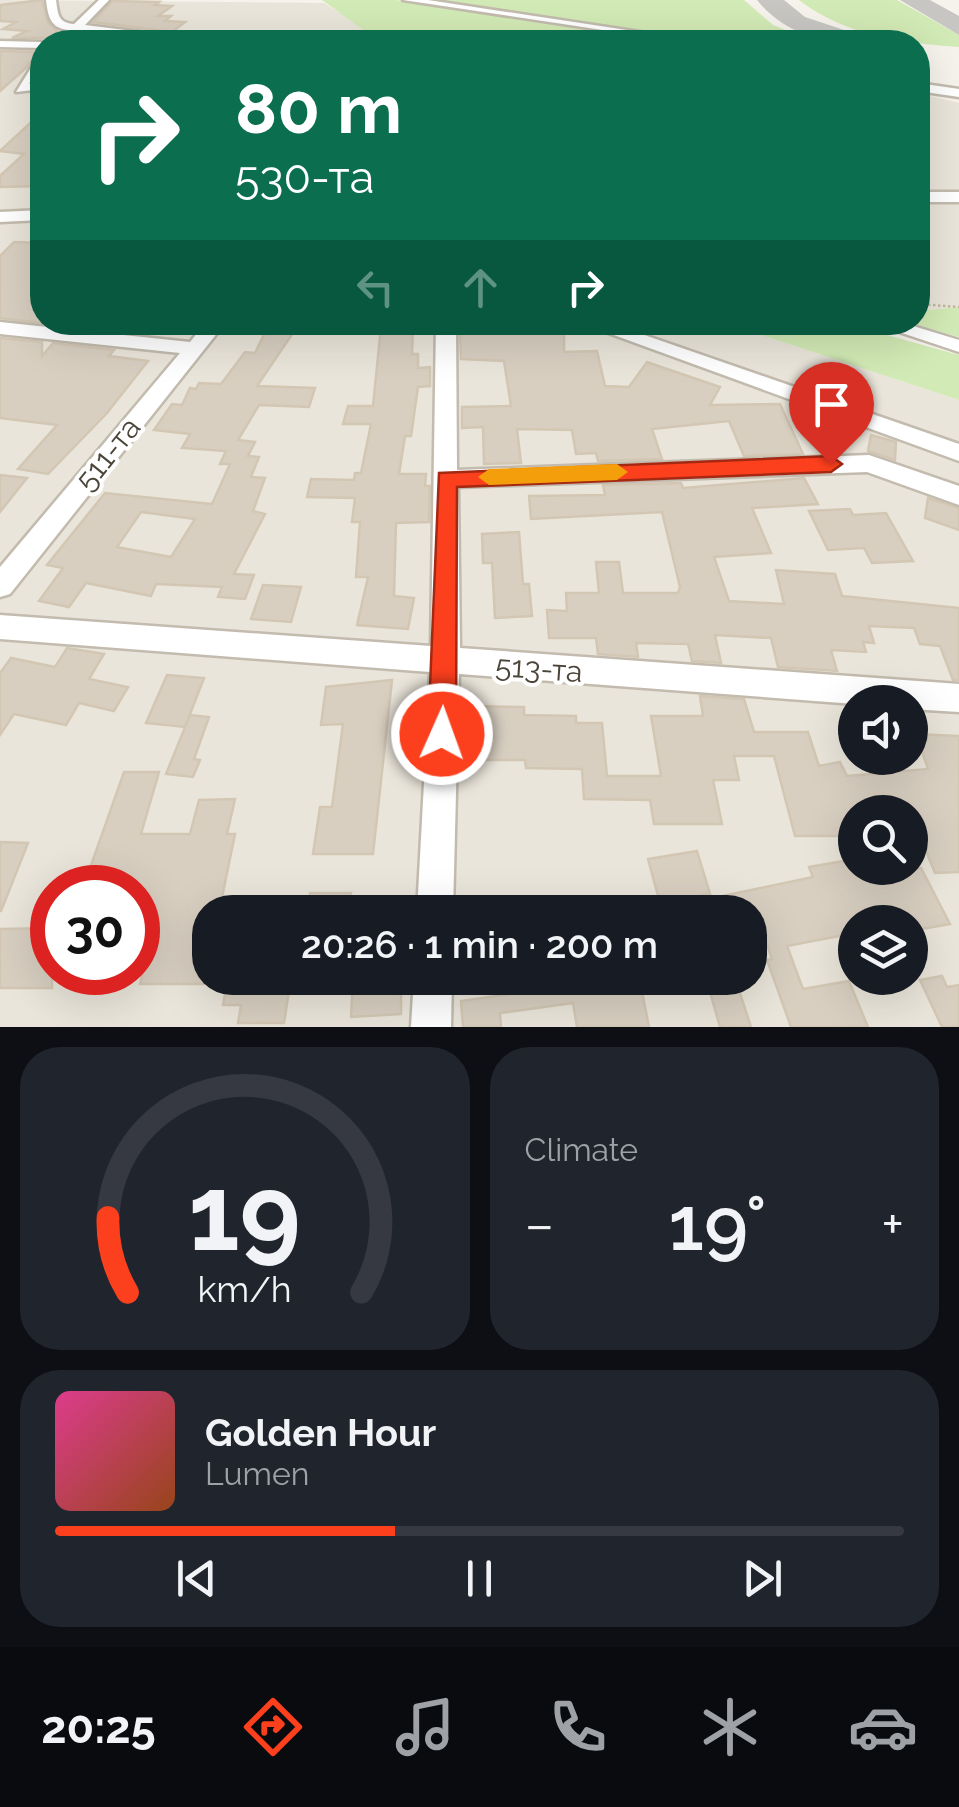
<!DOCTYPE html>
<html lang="en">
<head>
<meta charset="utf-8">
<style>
  body { margin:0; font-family:Raleway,sans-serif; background:#20242c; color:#f1f3f6; height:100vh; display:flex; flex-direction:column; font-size:38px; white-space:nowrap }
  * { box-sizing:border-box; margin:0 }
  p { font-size:32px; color:#9ea1a6 }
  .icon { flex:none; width:55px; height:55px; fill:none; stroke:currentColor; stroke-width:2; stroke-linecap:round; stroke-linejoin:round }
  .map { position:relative; height:1027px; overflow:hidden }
  .details { display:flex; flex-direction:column; gap:20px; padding:20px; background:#0d0f14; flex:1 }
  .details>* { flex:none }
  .top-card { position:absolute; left:30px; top:30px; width:900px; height:305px; border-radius:40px; box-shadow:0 10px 40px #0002; background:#0b6e4f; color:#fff; overflow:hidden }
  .controls { position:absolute; left:838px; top:685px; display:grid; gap:20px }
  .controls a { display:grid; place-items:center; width:90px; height:90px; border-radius:50%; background:#171b24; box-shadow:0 10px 40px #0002; font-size:50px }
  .speed { position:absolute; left:30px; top:865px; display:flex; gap:20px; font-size:50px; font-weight:700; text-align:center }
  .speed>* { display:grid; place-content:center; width:130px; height:130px; border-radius:50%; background:#171b24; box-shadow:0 10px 40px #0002; line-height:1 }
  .speed .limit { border:15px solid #d22; background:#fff; color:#111 }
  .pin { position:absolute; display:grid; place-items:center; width:85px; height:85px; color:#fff; margin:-102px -42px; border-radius:50% 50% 50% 0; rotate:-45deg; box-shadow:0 0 10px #0007 }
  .pin .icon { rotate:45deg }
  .me { position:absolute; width:110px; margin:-55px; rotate:2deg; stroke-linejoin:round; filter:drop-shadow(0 0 8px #0008) }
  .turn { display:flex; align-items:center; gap:35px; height:210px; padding:0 40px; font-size:45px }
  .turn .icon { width:130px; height:130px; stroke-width:2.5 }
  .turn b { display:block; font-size:70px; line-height:85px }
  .lanes { display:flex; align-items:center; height:95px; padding:0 40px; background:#0003; justify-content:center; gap:50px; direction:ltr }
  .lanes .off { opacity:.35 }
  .big { font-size:75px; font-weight:600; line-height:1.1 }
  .details .card { flex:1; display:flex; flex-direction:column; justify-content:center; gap:15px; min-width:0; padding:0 35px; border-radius:40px; background:#20242c }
  .details .dial { align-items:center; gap:0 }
  .dial svg { height:260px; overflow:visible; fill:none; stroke:#363941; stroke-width:7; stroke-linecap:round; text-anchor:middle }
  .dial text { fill:#f1f3f6; stroke:none }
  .song { display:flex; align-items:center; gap:30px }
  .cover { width:120px; height:120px; border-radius:15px; background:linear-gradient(135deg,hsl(330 70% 55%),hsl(20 70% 35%)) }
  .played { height:10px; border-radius:5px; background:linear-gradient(90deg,#fc3f1d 40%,#363941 40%) }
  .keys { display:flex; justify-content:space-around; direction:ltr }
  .heat { display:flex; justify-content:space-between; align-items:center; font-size:55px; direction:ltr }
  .details .tiles { flex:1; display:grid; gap:20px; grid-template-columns:1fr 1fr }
  .card:last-child { grid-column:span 2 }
  .trip { position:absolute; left:192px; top:895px; width:575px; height:100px; border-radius:40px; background:#171b24; box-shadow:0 10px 40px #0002; font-weight:600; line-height:100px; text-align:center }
  .dock { display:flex; height:160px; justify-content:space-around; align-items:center; background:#090b0e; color:#9ea1a6 }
  .dock .icon { width:70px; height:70px }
  .dock .on { color:#fc3f1d }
  .dock b { font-size:45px; color:#f1f3f6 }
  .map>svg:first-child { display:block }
  .residential { fill:#eae5da; fill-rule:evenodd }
  .green { fill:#d2eab5 }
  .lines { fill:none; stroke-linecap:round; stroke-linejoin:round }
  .taxiway { fill:#c8c6c3; fill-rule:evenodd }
  .building { fill:#d8cfc1; stroke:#d3c7b4; stroke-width:2.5; fill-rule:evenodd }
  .minor-casing { stroke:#c2bbae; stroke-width:5 }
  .path { stroke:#c4b79f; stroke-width:2.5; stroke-dasharray:2.5 2.5; stroke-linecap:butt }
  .minor { fill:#fff; fill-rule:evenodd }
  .route { fill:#fc3f1d; stroke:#a42913; stroke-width:2.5 }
  .slow { fill:#f59e0b }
  .labels { text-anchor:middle; stroke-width:8; stroke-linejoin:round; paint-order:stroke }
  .street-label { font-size:30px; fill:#4b4439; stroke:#fff }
</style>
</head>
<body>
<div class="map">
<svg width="959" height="1027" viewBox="0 0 959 1027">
  <rect width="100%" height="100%" fill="#f6f3ec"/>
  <g class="residential">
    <path d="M 0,0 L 324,3 L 387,42 L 42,42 L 42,322 L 798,323 L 743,329 L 959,400 L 959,1027 L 0,1027 ZM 855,702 L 910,702 L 910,758 L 855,758 ZM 855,812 L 910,812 L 910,868 L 855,868 ZM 52,888 L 138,888 L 138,972 L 52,972 ZM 210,912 L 750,912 L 750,978 L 210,978 ZM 855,922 L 910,922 L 910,978 L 855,978 Z"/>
    <path d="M 918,93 L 959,103 L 959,307 L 918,311 Z"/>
  </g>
  <g class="green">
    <path d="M 322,0 L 396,0 L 695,42 L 387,42 L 373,37 Z"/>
    <path d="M 421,0 L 744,0 L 773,25 L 816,42 L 714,42 Z"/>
    <path d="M 799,0 L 897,0 L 959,35 L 959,47 C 902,43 846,36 799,0 Z"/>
    <path d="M 959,307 L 959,337 L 910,323 L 918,322 L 918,311 Z"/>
    <path d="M 798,323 L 844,323 L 959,355 L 959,400 L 740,328 Z"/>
  </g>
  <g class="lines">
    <g class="taxiway">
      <path d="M 757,0 L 784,0 L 805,17 L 862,36 L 866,42 C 825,45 784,34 757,0 Z"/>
      <path d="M 900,0 L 930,0 L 959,16 L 959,35 Z"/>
    </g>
  </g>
  <g class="building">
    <path d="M 42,0 L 48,22 L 67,41 L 80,35 L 160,41 L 48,42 L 45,38 L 12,38 L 27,31 L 3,29 L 16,22 L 0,21 L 0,5 Z"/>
    <path d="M 112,1 L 159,2 L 155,5 L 172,6 L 158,16 L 171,16 L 165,21 L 185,22 L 172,32 L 93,22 Z"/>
    <path d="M 0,51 L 37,52 L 27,67 L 0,91 Z"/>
    <path d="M 42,112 L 42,186 L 0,187 L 0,176 L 24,154 L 0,151 Z"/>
    <path d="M 14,242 L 42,243 L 42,323 L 0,318 L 0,256 Z"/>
    <path d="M 270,322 L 299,324 L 257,386 L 315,388 L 309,407 L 259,405 L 238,440 L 255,442 L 248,456 L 259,457 L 251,477 L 265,478 L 253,511 L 265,514 L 234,574 L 254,575 L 245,599 L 218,597 L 222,587 L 156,584 L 151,596 L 86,583 L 69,607 L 39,601 L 63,568 L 47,565 L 105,493 L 212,504 L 230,464 L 220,464 L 226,451 L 182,448 L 190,434 L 154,430 L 172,404 L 182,405 L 190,388 L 196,389 L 199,383 L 221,384 L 245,352 L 255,353 ZM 141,512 L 195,519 L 171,557 L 117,547 Z"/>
    <path d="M 475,322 L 506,322 L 506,327 L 534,329 L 538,322 L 564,322 L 564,352 L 597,351 L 605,386 L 629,387 L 647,362 L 720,387 L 710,405 L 780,404 L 803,454 L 744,456 L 729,421 L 652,429 L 662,459 L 598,461 L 596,453 L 576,454 L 572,430 L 517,429 L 521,463 L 484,464 L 483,427 L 462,428 L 462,407 L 511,406 L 504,361 L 461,359 L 460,332 L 473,333 Z"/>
    <path d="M 413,326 L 412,354 L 418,354 L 418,368 L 430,367 L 430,386 L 418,387 L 411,436 L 405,436 L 399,474 L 426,474 L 425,486 L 430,486 L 429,522 L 396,523 L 394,596 L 414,598 L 408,629 L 357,625 L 368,577 L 356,577 L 360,522 L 352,522 L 355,498 L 307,497 L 311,479 L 354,480 L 355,473 L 361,473 L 371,424 L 343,424 L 348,406 L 373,406 L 381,327 Z"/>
    <path d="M 0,338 L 42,342 L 42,356 L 53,343 L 114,350 L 109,356 L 148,361 L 107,413 L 48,474 L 18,469 L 57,425 L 0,418 Z"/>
    <path d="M 871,435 L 896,442 L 895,460 L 868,451 Z"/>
    <path d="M 0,475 L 27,478 L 0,512 Z"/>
    <path d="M 804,478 L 818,504 L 752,508 L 771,553 L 714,557 L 729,601 L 784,604 L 776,570 L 835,574 L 842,596 L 959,608 L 959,680 L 953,680 L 940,646 L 920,644 L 914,628 L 869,626 L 874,643 L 863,642 L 866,652 L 831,650 L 837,671 L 778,667 L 771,638 L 715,635 L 721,663 L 692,661 L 688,644 L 636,643 L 638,657 L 598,654 L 596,638 L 549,638 L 547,610 L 567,611 L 566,593 L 599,593 L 596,562 L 619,562 L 623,593 L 678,593 L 680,587 L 662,512 L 531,519 L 529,496 L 605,495 L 603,485 L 681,483 L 683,488 Z"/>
    <path d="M 928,498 L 959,508 L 959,530 L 925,518 Z"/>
    <path d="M 850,509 L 853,515 L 886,513 L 913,561 L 872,563 L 864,548 L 828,550 L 809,511 Z"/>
    <path d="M 519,532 L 523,584 L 529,584 L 532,616 L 495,618 L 492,563 L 483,563 L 482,534 Z"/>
    <path d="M 263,585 L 301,587 L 291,622 L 251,619 Z"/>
    <path d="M 67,648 L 104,654 L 89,679 L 128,687 L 114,711 L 79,703 L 66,725 L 14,714 L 0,735 L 0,673 L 11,658 L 55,667 Z"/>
    <path d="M 167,675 L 204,678 L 185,727 L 146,723 Z"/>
    <path d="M 392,680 L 373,854 L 313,854 L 320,807 L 332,807 L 343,724 L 321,725 L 326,687 Z"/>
    <path d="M 700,696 L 744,699 L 754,732 L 808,732 L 819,766 L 840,762 L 847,776 L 928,769 L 916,734 L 959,736 L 959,872 L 935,873 L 910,812 L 855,812 L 855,836 L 795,836 L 774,756 L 734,756 L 739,780 L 713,780 L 722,824 L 654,824 L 650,800 L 584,799 L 582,769 L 526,768 L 525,760 L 466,760 L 467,706 L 524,707 L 524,715 L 576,716 L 576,723 L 602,723 L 607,776 L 661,776 L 651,716 L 703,716 Z"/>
    <path d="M 190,715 L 209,717 L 194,759 L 200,760 L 193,777 L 166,774 Z"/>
    <path d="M 124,772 L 159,772 L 141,834 L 190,834 L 199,800 L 235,799 L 227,834 L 235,834 L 219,912 L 210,912 L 210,955 L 204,984 L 140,984 L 156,923 L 138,923 L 138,888 L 83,888 Z"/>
    <path d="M 0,842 L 28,843 L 1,911 L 0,911 Z"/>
    <path d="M 697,851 L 710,894 L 660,903 L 648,859 Z"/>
    <path d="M 855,859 L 855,868 L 921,868 L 950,924 L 910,931 L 910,922 L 855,922 L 855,933 L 787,946 L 803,989 L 849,981 L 868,1027 L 791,1027 L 767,960 L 772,959 L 760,924 L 750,926 L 750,912 L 690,912 L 689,903 L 813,877 L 809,867 Z"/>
    <path d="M 310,893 L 351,893 L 349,912 L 307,912 Z"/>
    <path d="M 52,928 L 52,988 L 0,988 L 0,929 Z"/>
    <path d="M 942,976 L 947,987 L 959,985 L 959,1027 L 942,1027 L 920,980 Z"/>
    <path d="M 228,978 L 291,978 L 284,1023 L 238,1023 L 241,1005 L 223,1005 Z"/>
    <path d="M 360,978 L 401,978 L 401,1014 L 351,1017 L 353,980 Z"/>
    <path d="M 508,978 L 591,978 L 592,985 L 620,981 L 622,990 L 641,987 L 649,1027 L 577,1027 L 573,1003 L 500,1013 L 501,1027 L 463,1027 L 461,1001 L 510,994 Z"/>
    <path d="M 706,978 L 735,978 L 751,1027 L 720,1027 Z"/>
  </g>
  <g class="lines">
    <g class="minor-casing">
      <g id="minor">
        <path d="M 46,0 L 56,0 C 58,14 58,23 74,24 L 99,0 L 109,0 L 85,25 L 222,42 L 79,31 L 69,38 L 64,35 L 68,30 C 50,28 48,16 46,0 Z"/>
        <path d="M 403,0 L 428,0 L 706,42 L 682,42 Z"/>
        <path d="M 0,41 L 42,42 L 45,42 L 42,48 L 0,47 Z"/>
        <path d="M 42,50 L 42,62 L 29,84 L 42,81 L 42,89 L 16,92 Z"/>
        <path d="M 918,83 L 959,89 L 959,97 L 918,91 Z"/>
        <rect x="918" y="192" width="41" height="10"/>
        <path d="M 42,210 L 42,220 L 0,222 L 0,212 Z"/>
        <path d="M 0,322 L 190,342 L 206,322 L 226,322 L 10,594 L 0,597 L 0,567 L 180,353 L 0,334 Z"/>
        <path d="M 436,322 L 456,322 L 457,470 L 869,455 L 959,486 L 959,505 L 867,472 L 458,487 L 460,648 L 959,684 L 959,712 L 910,709 L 910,702 L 855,704 L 459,674 L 453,912 L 417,912 L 430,672 L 0,639 L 0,615 L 431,646 Z"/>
        <path d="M 578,322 L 607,322 L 959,444 L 959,461 Z"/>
        <path d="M 869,322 L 900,322 L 959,340 L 959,352 Z"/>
        <path d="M 414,978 L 452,978 L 451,1027 L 411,1027 Z"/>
      </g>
    </g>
    <g class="path">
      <path d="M 918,169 L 927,180"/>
      <path d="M 918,304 L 959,307"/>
    </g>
    <use href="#minor" class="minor"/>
  </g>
  <path class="route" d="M 831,456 L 842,464 L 831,472 L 457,487 L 456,734 L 452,744 L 442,748 L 432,744 L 428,734 L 439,473 Z"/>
  <path class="slow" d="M 617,464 L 628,472 L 617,480 L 489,485 L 478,477 L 489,469 Z"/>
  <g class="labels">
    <g class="street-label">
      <text transform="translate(108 454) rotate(-51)" y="10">511-та</text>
      <text transform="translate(539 669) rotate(4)" y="10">513-та</text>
    </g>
  </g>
</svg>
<div class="controls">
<a><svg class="icon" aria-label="sound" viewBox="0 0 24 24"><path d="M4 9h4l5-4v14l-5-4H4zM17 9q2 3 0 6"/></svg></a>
<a><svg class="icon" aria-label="search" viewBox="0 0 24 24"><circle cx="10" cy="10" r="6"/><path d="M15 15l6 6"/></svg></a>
<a><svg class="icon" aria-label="layers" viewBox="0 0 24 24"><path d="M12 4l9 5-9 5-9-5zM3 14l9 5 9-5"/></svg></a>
</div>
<div class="speed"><div class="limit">30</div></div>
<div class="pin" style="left:831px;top:464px;background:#d93025"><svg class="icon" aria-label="arrive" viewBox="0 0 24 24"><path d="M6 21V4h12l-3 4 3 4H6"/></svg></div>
<svg class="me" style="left:442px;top:734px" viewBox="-20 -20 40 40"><circle r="17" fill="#fc3f1d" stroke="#fff" stroke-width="3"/><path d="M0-11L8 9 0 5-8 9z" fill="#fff"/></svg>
<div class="trip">20:26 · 1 min · 200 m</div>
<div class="top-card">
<div class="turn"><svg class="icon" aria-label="right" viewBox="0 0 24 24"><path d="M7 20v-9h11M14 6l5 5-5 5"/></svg><div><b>80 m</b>530-та</div></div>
<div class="lanes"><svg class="icon off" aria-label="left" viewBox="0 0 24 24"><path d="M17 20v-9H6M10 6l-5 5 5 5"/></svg><svg class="icon off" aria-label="ahead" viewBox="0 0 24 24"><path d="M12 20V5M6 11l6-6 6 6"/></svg><svg class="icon" aria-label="right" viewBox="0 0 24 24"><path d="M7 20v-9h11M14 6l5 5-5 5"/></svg></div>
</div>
</div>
<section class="details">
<div class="tiles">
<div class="card dial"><svg viewBox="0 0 100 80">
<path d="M14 69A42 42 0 1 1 86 69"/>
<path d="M14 69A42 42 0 0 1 8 46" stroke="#fc3f1d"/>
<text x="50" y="56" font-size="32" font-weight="700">19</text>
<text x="50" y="72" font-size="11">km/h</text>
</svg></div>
<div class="card"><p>Climate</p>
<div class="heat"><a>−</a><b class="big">19°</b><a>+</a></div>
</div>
<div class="card">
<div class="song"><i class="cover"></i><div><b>Golden Hour</b><p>Lumen</p></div></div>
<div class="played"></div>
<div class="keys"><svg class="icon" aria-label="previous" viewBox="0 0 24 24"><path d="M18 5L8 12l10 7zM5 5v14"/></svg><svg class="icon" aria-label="pause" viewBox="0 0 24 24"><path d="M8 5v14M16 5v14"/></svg><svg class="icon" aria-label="next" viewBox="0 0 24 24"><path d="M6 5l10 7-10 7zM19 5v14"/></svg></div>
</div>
</div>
</section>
<nav class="dock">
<b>20:25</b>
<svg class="icon on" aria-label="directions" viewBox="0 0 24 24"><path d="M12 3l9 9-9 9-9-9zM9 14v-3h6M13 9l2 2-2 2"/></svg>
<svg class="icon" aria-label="music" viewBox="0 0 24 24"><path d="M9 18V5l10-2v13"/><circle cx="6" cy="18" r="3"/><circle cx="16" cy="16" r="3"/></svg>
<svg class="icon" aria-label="phone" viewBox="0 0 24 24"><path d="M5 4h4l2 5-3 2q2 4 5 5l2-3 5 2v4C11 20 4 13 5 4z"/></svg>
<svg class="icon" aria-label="climate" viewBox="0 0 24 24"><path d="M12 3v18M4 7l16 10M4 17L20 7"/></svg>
<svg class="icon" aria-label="car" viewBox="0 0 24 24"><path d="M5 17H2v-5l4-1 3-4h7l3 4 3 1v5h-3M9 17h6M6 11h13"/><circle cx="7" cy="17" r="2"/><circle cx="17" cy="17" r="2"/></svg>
</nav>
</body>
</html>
